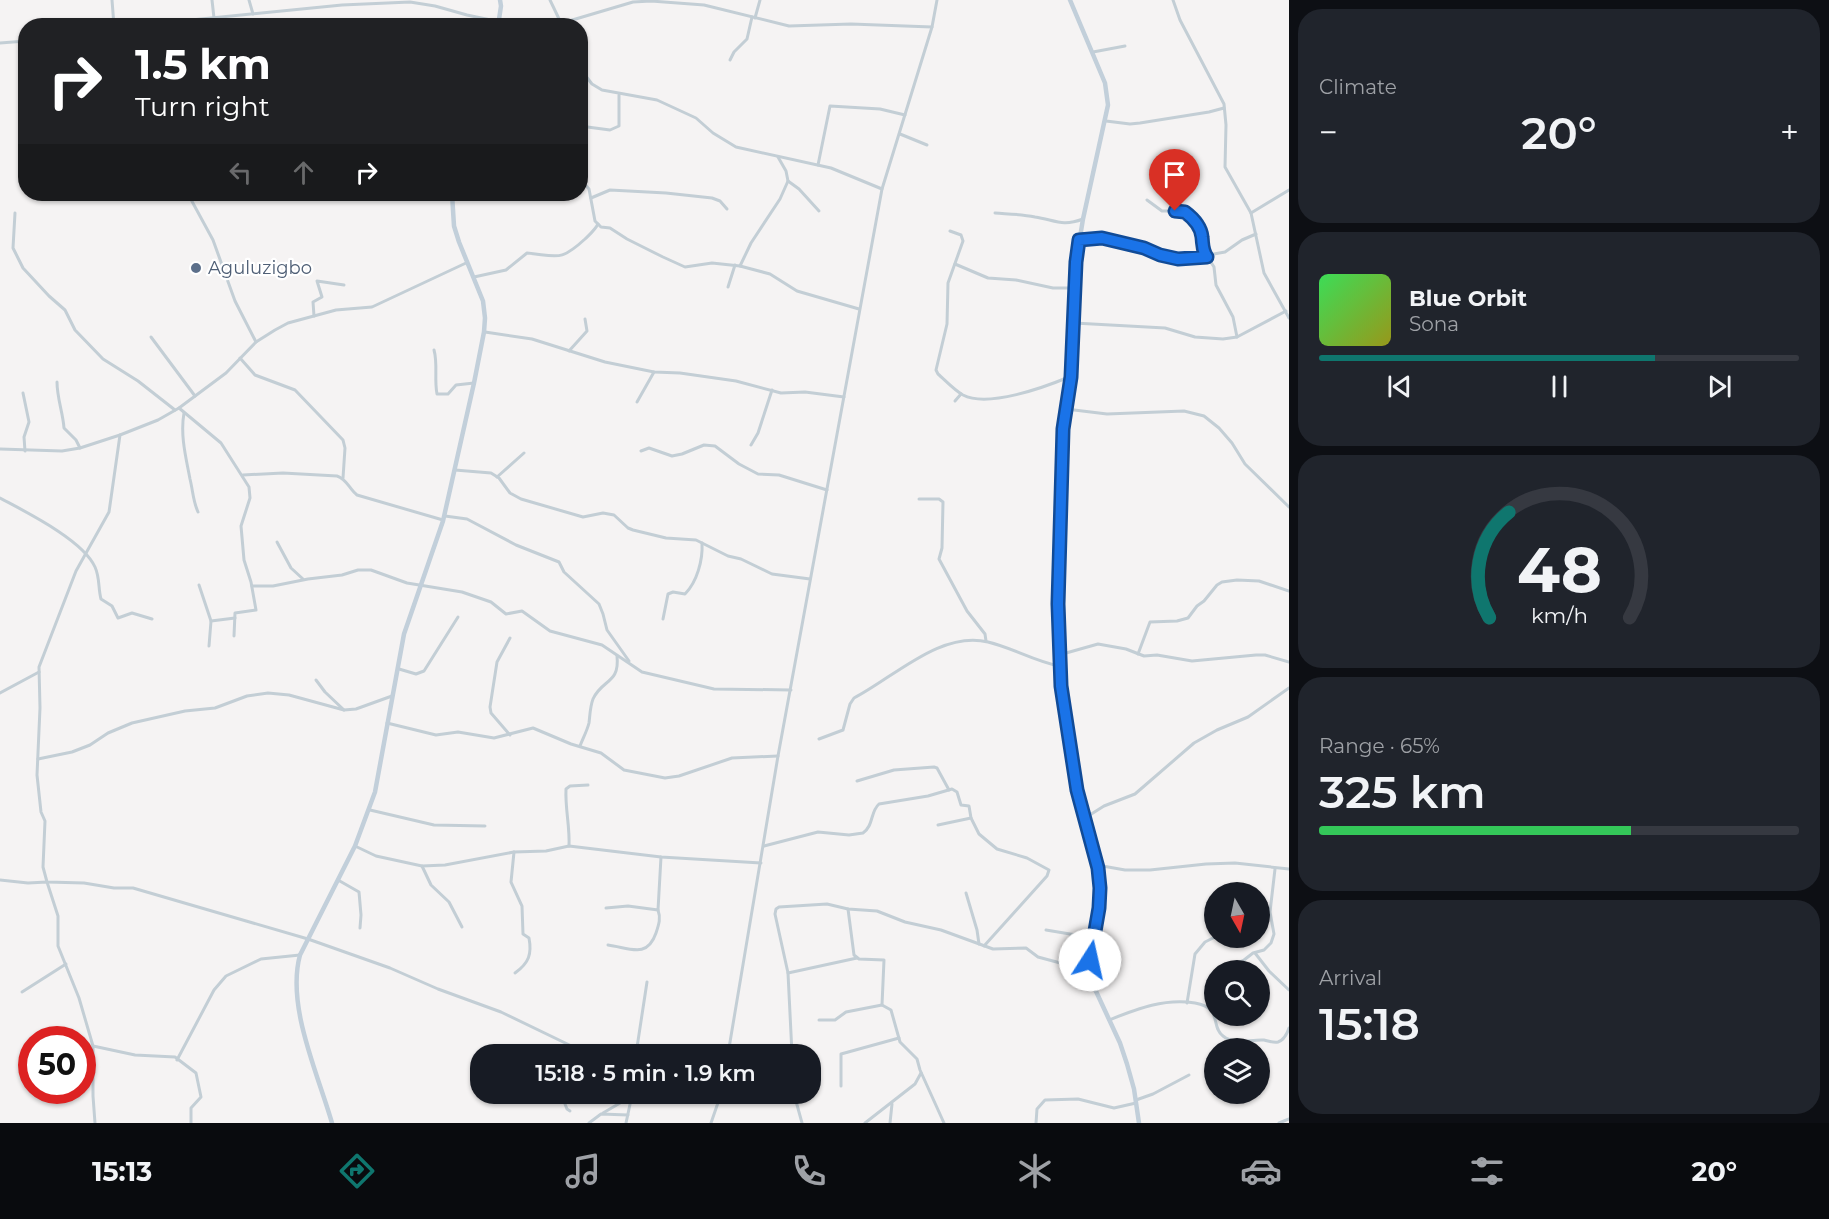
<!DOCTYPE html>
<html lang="en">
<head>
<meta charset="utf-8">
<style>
  body { margin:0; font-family:Montserrat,sans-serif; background:#20242c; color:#f1f3f6; height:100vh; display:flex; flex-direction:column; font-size:22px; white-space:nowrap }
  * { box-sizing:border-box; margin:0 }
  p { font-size:20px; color:#9ea1a6 }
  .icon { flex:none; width:33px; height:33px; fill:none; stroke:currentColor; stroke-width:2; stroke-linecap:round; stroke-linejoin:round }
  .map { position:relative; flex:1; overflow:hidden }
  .side { display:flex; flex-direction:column; gap:9px; padding:9px; background:#0d0f14; width:540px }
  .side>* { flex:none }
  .hud { position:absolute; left:18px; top:18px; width:570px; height:183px; border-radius:24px; box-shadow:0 2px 4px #0004; background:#202124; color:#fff; overflow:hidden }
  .needle { width:39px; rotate:171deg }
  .buttons { position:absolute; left:1204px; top:882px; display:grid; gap:12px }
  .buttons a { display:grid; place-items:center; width:66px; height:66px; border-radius:50%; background:#171b24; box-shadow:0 2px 4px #0004; font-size:30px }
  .speed { position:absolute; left:18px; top:1026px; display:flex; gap:12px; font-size:30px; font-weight:700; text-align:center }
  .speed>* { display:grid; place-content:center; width:78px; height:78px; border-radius:50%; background:#171b24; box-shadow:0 2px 4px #0004; line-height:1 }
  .speed .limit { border:9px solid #d22; background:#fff; color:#111 }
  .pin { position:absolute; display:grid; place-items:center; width:51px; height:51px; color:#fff; margin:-62px -26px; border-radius:50% 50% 50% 0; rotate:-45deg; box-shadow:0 0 6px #0007 }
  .pin .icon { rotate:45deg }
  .me { position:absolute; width:66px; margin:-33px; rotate:10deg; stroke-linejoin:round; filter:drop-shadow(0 0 4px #0008) }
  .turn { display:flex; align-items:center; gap:21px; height:126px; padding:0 18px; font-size:27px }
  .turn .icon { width:78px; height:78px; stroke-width:2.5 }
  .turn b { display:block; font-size:42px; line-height:51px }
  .lanes { display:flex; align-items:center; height:57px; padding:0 18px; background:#0003; justify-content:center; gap:30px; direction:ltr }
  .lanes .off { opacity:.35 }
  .big { font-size:45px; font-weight:600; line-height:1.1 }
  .side .tile { flex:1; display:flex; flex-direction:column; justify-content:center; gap:9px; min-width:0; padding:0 21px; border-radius:24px; background:#20242c }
  .side .dial { align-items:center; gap:0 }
  .dial svg { height:156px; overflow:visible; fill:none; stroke:#363941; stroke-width:7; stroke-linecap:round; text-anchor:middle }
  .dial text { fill:#f1f3f6; stroke:none }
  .song { display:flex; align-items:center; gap:18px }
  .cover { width:72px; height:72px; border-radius:9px; background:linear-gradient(135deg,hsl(130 70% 55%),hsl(60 70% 35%)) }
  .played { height:6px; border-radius:3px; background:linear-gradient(90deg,#0f766e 70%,#363941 70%) }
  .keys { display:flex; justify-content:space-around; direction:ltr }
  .heat { display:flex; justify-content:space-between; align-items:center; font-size:33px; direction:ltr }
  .charge { height:9px; border-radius:4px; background:linear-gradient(90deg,#34c759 65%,#363941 0) }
  .trip { position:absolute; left:470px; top:1044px; width:351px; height:60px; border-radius:24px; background:#171b24; box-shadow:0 2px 4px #0004; font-weight:600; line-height:60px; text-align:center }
  .dock { display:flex; height:96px; justify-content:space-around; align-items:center; background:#090b0e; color:#9ea1a6 }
  .dock .icon { width:42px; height:42px }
  .dock .current { color:#0f766e }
  .dock b { font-size:27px; color:#f1f3f6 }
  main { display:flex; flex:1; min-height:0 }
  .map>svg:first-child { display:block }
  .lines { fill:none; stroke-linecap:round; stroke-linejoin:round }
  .minor { stroke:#c3ced5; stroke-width:3 }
  .secondary { stroke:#c2cfda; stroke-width:4.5 }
  .route-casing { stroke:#114b97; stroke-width:15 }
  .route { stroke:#1a73e8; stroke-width:10 }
  .service-dot { fill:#5c6f8a; stroke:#fff; stroke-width:2 }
  .labels { text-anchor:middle; stroke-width:4.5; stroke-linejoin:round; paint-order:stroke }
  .service-label { font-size:18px; fill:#4e5e75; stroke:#fff; text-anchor:start }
</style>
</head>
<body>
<main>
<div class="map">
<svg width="1289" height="1123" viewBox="0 0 1289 1123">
  <rect width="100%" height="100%" fill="#f5f3f3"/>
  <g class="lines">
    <g class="minor">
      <path d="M 112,0 L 114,26"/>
      <path d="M 212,0 L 214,18"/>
      <path d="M 249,0 L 253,14"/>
      <path d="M 550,0 L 561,23"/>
      <path d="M 1173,0 L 1180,20 L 1224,104 L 1226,125 L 1225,167 L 1251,213 L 1264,273 L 1289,318"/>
      <path d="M 755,18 L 760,0"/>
      <path d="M 131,26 L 342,5 L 410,2 L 435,6 L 467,15 L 519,26"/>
      <path d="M 552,26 L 633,2 L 651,1 L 704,5 L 789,26 L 851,24 L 932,27"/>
      <path d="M 0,43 L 26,41"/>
      <path d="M 580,48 L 585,75 L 592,84 L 602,90 L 657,100 L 696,118 L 713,133 L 736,147 L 831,168 L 882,189"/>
      <path d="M 1093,52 L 1125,46"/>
      <path d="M 730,60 L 734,52 L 747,39 L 752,17"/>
      <path d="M 1106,121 L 1130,124 L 1140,123 L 1209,112 L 1224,108"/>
      <path d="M 580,126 L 610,130 L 619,126 L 619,95"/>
      <path d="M 900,134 L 927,145"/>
      <path d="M 818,165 L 830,106 L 880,109 L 905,115"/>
      <path d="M 580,179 L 589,189 L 595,221 L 601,227 L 610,228 L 627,239 L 663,257 L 685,267 L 712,263 L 740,266 L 770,274 L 797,291 L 859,309"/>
      <path d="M 788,181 L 799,189 L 819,211"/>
      <path d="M 188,194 L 213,240 L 235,301 L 256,342"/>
      <path d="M 591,198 L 610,190 L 666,193 L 712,198 L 720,201 L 727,209"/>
      <path d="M 1147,200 L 1162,211 L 1185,211 L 1200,230 L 1202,248 L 1214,267 L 1216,285 L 1233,317 L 1237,337"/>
      <path d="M 15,213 L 13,248 L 23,268 L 49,296 L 65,310 L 75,330 L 103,359 L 138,381 L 175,410"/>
      <path d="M 995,213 C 1008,214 1021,214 1035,217 C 1055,220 1062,227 1083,219"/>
      <path d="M 1251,213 L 1289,190"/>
      <path d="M 950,231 L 961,235 L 963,241 L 948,283 L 947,324 L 936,370 L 938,374 C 945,380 954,390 963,395 C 988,408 1045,387 1069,377"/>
      <path d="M 1081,239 L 1102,238 L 1144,248 L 1160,256 L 1186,259 L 1225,252 L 1242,240 L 1256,234"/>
      <path d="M 466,263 L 372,307 L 336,310 L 288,323 L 275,330 L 256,342 L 226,373 L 179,408 L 158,420 L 120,435 L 109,512 L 76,571 L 39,667 L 40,708 L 37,775 L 41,812 L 45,821 L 43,867 L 47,882 L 84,883 L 114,888 L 133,888 L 308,939 L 390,968 L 438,989 L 501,1012 L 588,1054"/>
      <path d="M 955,264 L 988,278 L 1016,280 L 1053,288 L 1075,288"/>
      <path d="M 740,266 L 751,243 L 780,199 L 788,181 L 786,171 L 778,157"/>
      <path d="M 474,277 L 506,270 L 527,253 C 558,256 560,262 585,239 C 590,234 595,230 598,224"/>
      <path d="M 728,287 L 735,265"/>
      <path d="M 314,316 L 313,302 L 322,297 L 317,281 L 344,285"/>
      <path d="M 1074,323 L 1165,328 L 1195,337 L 1223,339 L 1237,337 L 1286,311"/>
      <path d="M 485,332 L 532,339 L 605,362 L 654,372 L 680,373 L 736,381 L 781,393 L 805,392 L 844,397"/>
      <path d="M 151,337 L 195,396"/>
      <path d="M 434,350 C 438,364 434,379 437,394 L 448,394 L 456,385 L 474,383"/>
      <path d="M 569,351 L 587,331 L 585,319"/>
      <path d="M 240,358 L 255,375 L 295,390 L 343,440 L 345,448 L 343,478"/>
      <path d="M 57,382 C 57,398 63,413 64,428 L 76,440 L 80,448"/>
      <path d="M 23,393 L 29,422 L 24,437 L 25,451"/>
      <path d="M 955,401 L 961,394"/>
      <path d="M 637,402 L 654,372"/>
      <path d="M 179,408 L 221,443 L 249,487 L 250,498 L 241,526 L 244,560 L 251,582 L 256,610 L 235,613 L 234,636"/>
      <path d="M 1066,409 L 1107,414 L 1184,411 L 1204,416 L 1219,428 L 1232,443 L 1245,464 L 1289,507"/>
      <path d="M 184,413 C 180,435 186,458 190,479 C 193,491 193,501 198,512"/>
      <path d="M 751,445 L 758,433 L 772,390"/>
      <path d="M 0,449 L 62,451 L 80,448 L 120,435"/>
      <path d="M 641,451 L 649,448 L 672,456 L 682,454 L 704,445 L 715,446 L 739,464 L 758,474 L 779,475 L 827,490"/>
      <path d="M 455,470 L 491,473 L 499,478 L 510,493 L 521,499 L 583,517 L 603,513 L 614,515 L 628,528 L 633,530 L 666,538 L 696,540 L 728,556 L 741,559 L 772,574 L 810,579"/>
      <path d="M 243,475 L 283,473 L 337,476 C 347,479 349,489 357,495 L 443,520"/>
      <path d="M 497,477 L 524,453"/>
      <path d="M 0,498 C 26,512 83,540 95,567 C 100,578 98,588 101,599 L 112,606 L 118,618 L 132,613 L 152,619"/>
      <path d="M 919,499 L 939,499 L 943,502 L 942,548 L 939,559 L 967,611 L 985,634 L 986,641"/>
      <path d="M 445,516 L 467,519 L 516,545 L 559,562 L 564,572 L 599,604 L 603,614 L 607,630 L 629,661"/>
      <path d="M 277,542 L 291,568 L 303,579"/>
      <path d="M 199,585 L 211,621 L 209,646"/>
      <path d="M 252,586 L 273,586 L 308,579 L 342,575 L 358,570 L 371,570 L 407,583 L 462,592 L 491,602 L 506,614 L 522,611 L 550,631 L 602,645 L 642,672 L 714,689 L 791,690"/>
      <path d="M 663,619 L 668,594 L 673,592 L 685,594 C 697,582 703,560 702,543"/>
      <path d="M 211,621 L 235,618"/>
      <path d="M 510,638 L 497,662 L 490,707 L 491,713 L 510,735"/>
      <path d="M 1138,654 L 1150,622 L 1177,621 L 1188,618 L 1197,606 L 1204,601 L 1217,585 L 1222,582 L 1237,580 L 1259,581 L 1289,591"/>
      <path d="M 1059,655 L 1098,644 L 1126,649 L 1144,656 L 1157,655 L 1192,661 L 1256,655 L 1265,655 L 1289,662"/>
      <path d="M 399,669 L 416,674 L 424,671 L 458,617"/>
      <path d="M 316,680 L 325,692 L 344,710"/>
      <path d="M 0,693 L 39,672"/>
      <path d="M 387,723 L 436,735 L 458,732 L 494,738 L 533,728 L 571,744 L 601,753 L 624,770 L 665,778 L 679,776 L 732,758 L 778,756"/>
      <path d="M 819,739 L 843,730 L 850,704 L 854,698 C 893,678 941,630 988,642 C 1013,648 1034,661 1059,666"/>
      <path d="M 580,746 C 583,738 587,731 589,723 C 590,715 590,707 593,699 C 602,679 620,684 617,656"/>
      <path d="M 38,759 L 72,752 L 90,745 L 108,733 L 132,723 L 185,711 L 215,708 L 247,696 L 268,693 L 289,695 L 344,710 L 356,709 L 392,696"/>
      <path d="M 857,781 L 894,770 L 934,767 L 937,768 L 949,790"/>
      <path d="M 370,810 L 434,825 L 485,826"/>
      <path d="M 1085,818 L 1104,806 L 1135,794 L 1194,743 L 1217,730 L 1248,717 L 1289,688"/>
      <path d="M 938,825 L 971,818 L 979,834 L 997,849 L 1027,858 L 1049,870 L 1047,876 L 984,946"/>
      <path d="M 355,846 L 376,856 L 422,866 L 445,865 L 514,852 L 546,851 L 569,846 L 661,857 L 761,863"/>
      <path d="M 569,846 C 570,826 565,809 566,789 L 570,786 L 588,785"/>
      <path d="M 764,846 L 818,832 L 849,835 L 863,833 C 874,825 870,812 879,804 L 928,796 L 952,789 L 957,792 L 961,805 L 969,806 L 971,818"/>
      <path d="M 514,852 L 511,882 L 522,906 L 523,934 L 529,938 C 532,954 529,963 515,973"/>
      <path d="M 1097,865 L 1125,870 L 1150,870 L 1206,864 L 1235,863 L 1289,869"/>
      <path d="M 422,866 L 431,885 L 449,902 L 462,927"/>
      <path d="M 0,880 L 28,883 L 47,882 L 58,916 L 58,946 L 79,998 L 93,1046 L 93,1096 L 95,1123"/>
      <path d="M 338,880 L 359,892 L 361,915 L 360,928"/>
      <path d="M 966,893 L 977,930 L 979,944"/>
      <path d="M 606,908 L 628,906 L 658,910 L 661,857"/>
      <path d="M 848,909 L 854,955 L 859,959 L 884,960 L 882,1005 L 891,1010 L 900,1042 L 917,1059 L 920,1070 L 944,1123"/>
      <path d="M 1260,920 L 1270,916"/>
      <path d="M 1046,930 L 1094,938"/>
      <path d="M 608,945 C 630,948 647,959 656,933 C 659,924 661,918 658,910"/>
      <path d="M 1255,953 L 1269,971 L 1289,990"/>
      <path d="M 1227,970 L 1228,967 L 1244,960 L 1253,953 L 1264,950 L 1271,943 L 1274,934 L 1270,912 L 1275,869"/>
      <path d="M 788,973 L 857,958"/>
      <path d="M 22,992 L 66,964"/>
      <path d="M 1187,1003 L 1195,954 L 1205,942 L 1215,937"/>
      <path d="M 819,1020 L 835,1020 L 846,1012 L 882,1005"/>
      <path d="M 1109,1020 C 1137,1009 1164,998 1195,1003 C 1223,1008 1210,1026 1223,1036 C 1235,1046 1250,1039 1264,1040 C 1269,1041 1273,1043 1278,1042 C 1284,1040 1287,1034 1289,1028"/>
      <path d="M 93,1046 L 135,1055 L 175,1057 L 196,1073 L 201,1097 L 191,1108 L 191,1123"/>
      <path d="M 636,1054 L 647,982"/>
      <path d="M 728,1054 L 778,756 L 882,189 L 932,27 L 937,0"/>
      <path d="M 792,1054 L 788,973 L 775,914 L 776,909 L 779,907 L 827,904 L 848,909 L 877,911 L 905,922 L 941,930 L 993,949 L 1026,948 L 1038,957 L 1090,971"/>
      <path d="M 177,1060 L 214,990 L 226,976 L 261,959 L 300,955"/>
      <path d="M 841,1086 L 841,1054 L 899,1038"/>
      <path d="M 794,1094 L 802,1123"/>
      <path d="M 1136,1100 L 1153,1094 L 1189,1075"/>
      <path d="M 570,1111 L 567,1109 L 565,1104 L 569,1098 L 576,1094"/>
      <path d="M 603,1113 L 632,1096"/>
      <path d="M 589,1123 L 601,1114 L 628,1115"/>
      <path d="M 626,1123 L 632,1095"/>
      <path d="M 711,1123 L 721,1094"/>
      <path d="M 865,1123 L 915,1084 L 921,1073"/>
      <path d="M 890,1123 L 892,1104"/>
      <path d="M 1036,1123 L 1037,1109 L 1045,1100 L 1078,1099 L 1114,1108 L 1136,1103"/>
      <path d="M 1279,1123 L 1289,1119"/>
    </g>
    <g class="secondary">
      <path d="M 1070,0 L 1105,83 L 1108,105 L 1083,219 L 1076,262 L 1072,364 L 1063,429 L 1058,604 L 1059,666 L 1077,790 L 1098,869 L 1100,888 L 1090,971 L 1094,987 L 1120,1043 L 1127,1064 L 1134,1089 L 1139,1123"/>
      <path d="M 498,26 L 501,6 L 500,0"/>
      <path d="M 332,1123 C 318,1074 286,1006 300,955 L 355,846 L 375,792 L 404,634 L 443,521 L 474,383 L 484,332 L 485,318 L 483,301 L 459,242 L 454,226 L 452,194"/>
    </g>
  </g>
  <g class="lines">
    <g class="route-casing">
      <path id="route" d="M 1090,960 L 1099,908 L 1100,888 L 1098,868 L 1077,790 L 1061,686 L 1058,604 L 1063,429 L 1071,377 L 1076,262 L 1079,240 L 1102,238 L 1144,248 L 1160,255 L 1178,259 L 1207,257 C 1202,250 1203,245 1202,237 C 1201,227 1193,218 1185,212 L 1175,211"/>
    </g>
    <use href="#route" class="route"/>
  </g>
  <circle class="service-dot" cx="196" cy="268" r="6"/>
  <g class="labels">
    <g class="service-label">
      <text x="208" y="274">Aguluzigbo</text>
    </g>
  </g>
</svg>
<div class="buttons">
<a><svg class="needle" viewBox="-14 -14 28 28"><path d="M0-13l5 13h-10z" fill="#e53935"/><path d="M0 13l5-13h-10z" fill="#9ea1a6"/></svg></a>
<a><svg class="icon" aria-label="search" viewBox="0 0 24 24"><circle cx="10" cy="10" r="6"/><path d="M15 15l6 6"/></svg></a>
<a><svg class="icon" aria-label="layers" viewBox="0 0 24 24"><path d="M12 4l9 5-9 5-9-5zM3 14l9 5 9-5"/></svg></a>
</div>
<div class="speed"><div class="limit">50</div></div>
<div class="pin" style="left:1175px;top:211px;background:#d93025"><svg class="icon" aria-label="arrive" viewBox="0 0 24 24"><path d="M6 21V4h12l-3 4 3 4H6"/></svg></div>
<svg class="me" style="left:1090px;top:960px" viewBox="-20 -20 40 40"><circle r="19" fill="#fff"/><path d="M0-13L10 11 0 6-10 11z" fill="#1a73e8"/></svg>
<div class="trip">15:18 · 5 min · 1.9 km</div>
<div class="hud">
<div class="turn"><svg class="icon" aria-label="right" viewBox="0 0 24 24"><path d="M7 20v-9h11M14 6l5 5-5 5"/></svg><div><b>1.5 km</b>Turn right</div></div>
<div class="lanes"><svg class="icon off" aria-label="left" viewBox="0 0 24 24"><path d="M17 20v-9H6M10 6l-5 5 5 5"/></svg><svg class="icon off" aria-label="ahead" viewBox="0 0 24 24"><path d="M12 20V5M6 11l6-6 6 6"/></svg><svg class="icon" aria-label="right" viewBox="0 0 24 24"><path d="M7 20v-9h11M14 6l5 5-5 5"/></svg></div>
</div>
</div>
<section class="side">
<div class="tile"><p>Climate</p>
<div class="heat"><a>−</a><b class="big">20°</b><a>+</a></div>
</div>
<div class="tile">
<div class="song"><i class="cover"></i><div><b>Blue Orbit</b><p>Sona</p></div></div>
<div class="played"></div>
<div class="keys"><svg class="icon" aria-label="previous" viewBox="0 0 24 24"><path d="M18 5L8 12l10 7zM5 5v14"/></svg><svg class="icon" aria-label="pause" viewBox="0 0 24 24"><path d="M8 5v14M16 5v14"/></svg><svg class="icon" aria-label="next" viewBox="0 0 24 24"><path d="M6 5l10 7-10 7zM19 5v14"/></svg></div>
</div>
<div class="tile dial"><svg viewBox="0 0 100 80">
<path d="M14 69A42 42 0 1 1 86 69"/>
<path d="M14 69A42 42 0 0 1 24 15" stroke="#0f766e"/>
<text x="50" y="56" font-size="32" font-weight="700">48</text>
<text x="50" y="72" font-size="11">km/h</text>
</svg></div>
<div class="tile"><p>Range · 65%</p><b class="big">325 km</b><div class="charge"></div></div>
<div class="tile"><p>Arrival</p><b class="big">15:18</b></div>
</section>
</main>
<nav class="dock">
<b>15:13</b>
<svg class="icon current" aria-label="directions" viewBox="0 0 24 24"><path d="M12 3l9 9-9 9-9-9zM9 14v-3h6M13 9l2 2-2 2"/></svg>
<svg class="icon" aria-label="music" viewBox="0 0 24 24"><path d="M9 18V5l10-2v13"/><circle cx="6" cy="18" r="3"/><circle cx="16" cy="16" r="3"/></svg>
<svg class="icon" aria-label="phone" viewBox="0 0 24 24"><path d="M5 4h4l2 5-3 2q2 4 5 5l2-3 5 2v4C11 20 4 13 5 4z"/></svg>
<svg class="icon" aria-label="climate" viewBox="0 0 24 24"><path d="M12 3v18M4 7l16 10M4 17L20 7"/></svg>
<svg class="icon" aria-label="car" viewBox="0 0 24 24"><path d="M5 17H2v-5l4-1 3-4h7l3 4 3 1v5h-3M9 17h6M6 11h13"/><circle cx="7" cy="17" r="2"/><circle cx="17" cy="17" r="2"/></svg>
<svg class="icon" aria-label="filters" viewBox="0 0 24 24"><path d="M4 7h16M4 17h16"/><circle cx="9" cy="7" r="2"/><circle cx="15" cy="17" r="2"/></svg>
<b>20°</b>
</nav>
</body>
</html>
